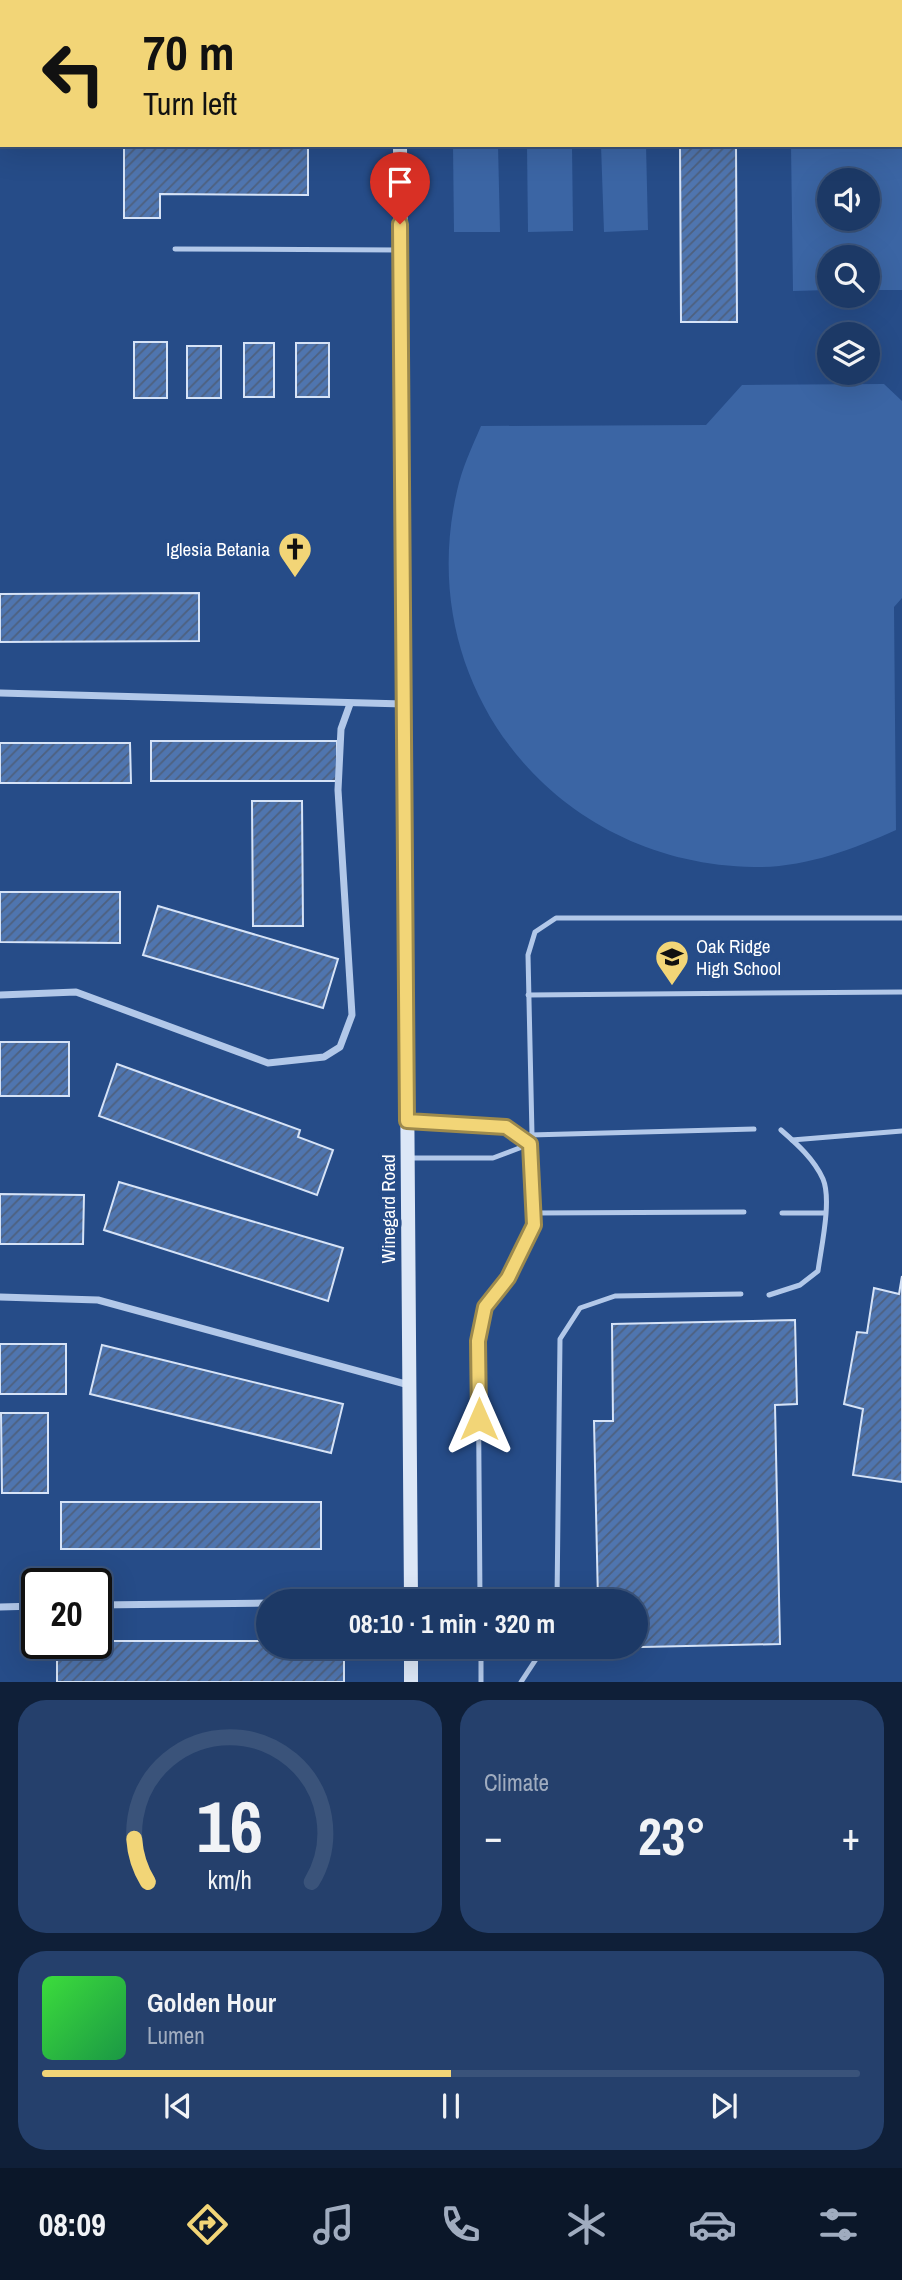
<!DOCTYPE html>
<html lang="en">
<head>
<meta charset="utf-8">
<style>
  body { margin:0; font-family:"Archivo Narrow",sans-serif; background:#25406c; color:#f1f3f6; height:100vh; display:flex; flex-direction:column; font-size:26px; white-space:nowrap }
  * { box-sizing:border-box; margin:0 }
  p { font-size:23px; color:#a0acbf }
  .icon { flex:none; width:38px; height:38px; fill:none; stroke:currentColor; stroke-width:2; stroke-linecap:round; stroke-linejoin:round }
  .map { position:relative; height:1682px; overflow:hidden }
  .side { display:flex; flex-direction:column; gap:18px; padding:18px; background:#0f1f38; flex:1 }
  .side>* { flex:none }
  .guide { position:absolute; left:0px; top:0px; width:903px; height:147px; box-shadow:0 7px 28px #0002,0 0 0 2px #3a537a; background:#f2d577; color:#111; overflow:hidden }
  .fabs { position:absolute; left:817px; top:168px; display:grid; gap:14px }
  .fabs a { display:grid; place-items:center; width:63px; height:63px; border-radius:50%; background:#1c3966; box-shadow:0 7px 28px #0002,0 0 0 2px #3a537a; font-size:35px }
  .speed { position:absolute; left:21px; top:1568px; display:flex; gap:14px; font-size:35px; font-weight:700; text-align:center }
  .speed>* { display:grid; place-content:center; width:91px; height:91px; border-radius:50%; background:#1c3966; box-shadow:0 7px 28px #0002,0 0 0 2px #3a537a; line-height:1 }
  .speed .limit { border:4px solid #111; border-radius:10px; background:#fff; color:#111 }
  .pin { position:absolute; display:grid; place-items:center; width:60px; height:60px; color:#fff; margin:-72px -30px; border-radius:50% 50% 50% 0; rotate:-45deg; box-shadow:0 0 7px #0007 }
  .pin .icon { rotate:45deg }
  .me { position:absolute; width:77px; margin:-38px; rotate:0deg; stroke-linejoin:round; filter:drop-shadow(0 0 5px #0008) }
  .turn { display:flex; align-items:center; gap:24px; height:147px; padding:0 28px; font-size:32px }
  .turn .icon { width:91px; height:91px; stroke-width:2.5 }
  .turn b { display:block; font-size:49px; line-height:60px }
  .big { font-size:52px; font-weight:700; line-height:1.1 }
  .side .tile { flex:1; display:flex; flex-direction:column; justify-content:center; gap:10px; min-width:0; padding:0 24px; border-radius:28px; background:#25406c }
  .side .dial { align-items:center; gap:0 }
  .dial svg { height:182px; overflow:visible; fill:none; stroke:#3a537a; stroke-width:7; stroke-linecap:round; text-anchor:middle }
  .dial text { fill:#f1f3f6; stroke:none }
  .song { display:flex; align-items:center; gap:21px }
  .cover { width:84px; height:84px; border-radius:10px; background:linear-gradient(135deg,hsl(120 70% 55%),hsl(140 70% 35%)) }
  .played { height:7px; border-radius:4px; background:linear-gradient(90deg,#f2d577 50%,#3a537a 50%) }
  .keys { display:flex; justify-content:space-around; direction:ltr }
  .heat { display:flex; justify-content:space-between; align-items:center; font-size:38px; direction:ltr }
  .side .tiles { flex:1; display:grid; gap:18px; grid-template-columns:1fr 1fr }
  .tile:last-child { grid-column:span 2 }
  .trip { position:absolute; left:256px; top:1589px; width:392px; height:70px; border-radius:35px; background:#1c3966; box-shadow:0 7px 28px #0002,0 0 0 2px #3a537a; font-weight:700; line-height:70px; text-align:center }
  .dock { display:flex; height:112px; justify-content:space-around; align-items:center; background:#0b1729; color:#a0acbf }
  .dock .icon { width:49px; height:49px }
  .dock .active { color:#f2d577 }
  .dock b { font-size:32px; color:#f1f3f6 }
  .map>svg:first-child { display:block }
  .park { fill:#3b65a4; fill-rule:evenodd }
  .building { fill:url(#building-hatch); stroke:#d6e3f7; stroke-width:2 }
  .lines { fill:none; stroke-linecap:round; stroke-linejoin:round }
  .lane { stroke:#b2c8e9; stroke-width:5 }
  .street { stroke:#b2c8e9; stroke-width:7 }
  .secondary { stroke:#dce7f7; stroke-width:14 }
  .route-casing { stroke:#9d8a4d; stroke-width:18 }
  .route { stroke:#f2d577; stroke-width:12 }
  .labels { text-anchor:middle; stroke-width:7; stroke-linejoin:round; paint-order:stroke }
  .poi-label { font-size:19px; fill:#fff; stroke:#264c88; text-anchor:end }
  .street-label { font-size:19px; fill:#fff; stroke:#264c88 }
</style>
</head>
<body>
<div class="map">
<svg width="902" height="1682" viewBox="0 0 902 1682">
  <defs>
    <pattern id="building-hatch" width="6" height="6" patternUnits="userSpaceOnUse" patternTransform="scale(1.75)"><rect width="6" height="6" fill="#4f75af"/><path d="M-1 1l2-2M0 6l6-6M5 7l2-2" fill="none" stroke="#4e607e"/></pattern>
  </defs>
  <rect width="100%" height="100%" fill="#264c88"/>
  <g class="park">
    <path d="M 902,89 L 902,290 L 868,290 L 868,257 L 830,257 L 829,290 L 793,291 L 791,145 L 901,145 ZM 868,180 L 868,219 L 830,219 L 830,180 Z"/>
    <path d="M 453,145 L 498,145 L 500,232 L 454,232 Z"/>
    <path d="M 527,145 L 572,145 L 573,231 L 528,232 Z"/>
    <path d="M 601,145 L 646,145 L 648,230 L 604,232 Z"/>
    <path d="M 884,384 L 902,401 L 902,598 L 894,607 L 896,830 C 852,850 803,868 754,867 C 554,864 412,686 457,491 C 462,468 472,447 481,426 L 706,425 L 742,385 Z"/>
  </g>
  <g class="building">
    <path d="M 124,145 L 308,145 L 308,195 L 160,194 L 160,218 L 124,218 Z"/>
    <path d="M 680,145 L 736,145 L 737,322 L 681,322 Z"/>
    <rect x="134" y="342" width="33" height="56"/>
    <rect x="244" y="343" width="30" height="54"/>
    <rect x="296" y="343" width="33" height="54"/>
    <rect x="187" y="346" width="34" height="52"/>
    <path d="M 199,593 L 199,641 L 0,642 L 0,594 Z"/>
    <rect x="151" y="741" width="186" height="40"/>
    <path d="M 0,743 L 130,743 L 131,783 L 0,783 Z"/>
    <path d="M 252,801 L 302,801 L 303,926 L 253,926 Z"/>
    <path d="M 0,892 L 120,892 L 120,943 L 0,942 Z"/>
    <path d="M 158,906 L 338,959 L 323,1008 L 143,955 Z"/>
    <rect x="0" y="1042" width="69" height="54"/>
    <path d="M 117,1064 L 300,1130 L 298,1137 L 333,1150 L 317,1195 L 99,1116 Z"/>
    <path d="M 119,1182 L 343,1248 L 328,1301 L 104,1230 Z"/>
    <path d="M 0,1194 L 84,1195 L 83,1244 L 0,1244 Z"/>
    <path d="M 902,1276 L 902,1482 L 853,1475 L 863,1409 L 844,1404 L 857,1332 L 867,1333 L 874,1288 L 899,1294 Z"/>
    <path d="M 795,1320 L 797,1404 L 775,1405 L 780,1644 L 599,1648 L 635,1647 L 635,1601 L 598,1601 L 594,1421 L 613,1421 L 612,1324 Z"/>
    <rect x="0" y="1344" width="66" height="50"/>
    <path d="M 102,1345 L 343,1404 L 331,1453 L 90,1394 Z"/>
    <path d="M 1,1413 L 48,1413 L 48,1493 L 2,1493 Z"/>
    <rect x="61" y="1502" width="260" height="47"/>
    <path d="M 96,1641 L 268,1641 L 268,1647 L 344,1647 L 344,1682 L 57,1682 L 57,1643 Z"/>
  </g>
  <g class="lines">
    <g class="lane">
      <path d="M 175,249 L 399,250"/>
      <path d="M 528,995 L 902,992"/>
      <path d="M 409,1121 L 506,1127 L 530,1144"/>
      <path d="M 530,1135 L 754,1129"/>
      <path d="M 792,1140 L 902,1131"/>
      <path d="M 410,1158 L 493,1158 L 530,1144"/>
      <path d="M 533,1213 L 744,1212"/>
      <path d="M 782,1213 L 825,1213"/>
      <path d="M 769,1295 L 800,1285 L 818,1271 C 821,1248 832,1200 823,1179 C 814,1159 797,1144 781,1130"/>
      <path d="M 480,1601 L 478,1341 L 485,1307 L 508,1278 L 534,1225 L 528,955 L 535,932 L 556,918 L 902,918"/>
      <path d="M 557,1601 L 560,1339 L 580,1308 L 615,1296 L 741,1294"/>
      <path d="M 481,1647 L 481,1682"/>
      <path d="M 521,1682 L 544,1647"/>
    </g>
    <g class="street">
      <path d="M 0,693 L 404,704"/>
      <path d="M 0,995 L 76,992 L 268,1063 L 324,1057 L 340,1047 L 352,1015 L 338,790 L 341,729 L 350,704"/>
      <path d="M 0,1297 L 98,1300 L 409,1385"/>
      <path d="M 391,1601 L 411,1601"/>
      <path d="M 96,1605 L 268,1603"/>
      <path d="M 0,1607 L 37,1606"/>
    </g>
    <g class="secondary">
      <path d="M 399,0 L 399,2"/>
      <path d="M 400,145 L 411,1601"/>
      <path d="M 411,1647 L 411,1682"/>
    </g>
  </g>
  <g class="lines">
    <g class="route-casing">
      <path id="route" d="M 400,224 L 407,1121 L 506,1127 L 530,1144 L 534,1225 L 508,1278 L 485,1307 L 478,1341 L 479,1419"/>
    </g>
    <use href="#route" class="route"/>
  </g>
  <defs>
    <g id="church-pin" transform="scale(1.75)"><path d="M0 17L-7.5 6A9.5 9.5 0 1 1 7.5 6Z" fill="#f2d577" stroke="#264c88"/><path d="M-1.2-6h2.4v3.5h3.3v2.4h-3.3V6h-2.4V-.1h-3.3v-2.4h3.3Z" fill="#111"/></g>
    <g id="school-pin" transform="scale(1.75)"><path d="M0 17L-7.5 6A9.5 9.5 0 1 1 7.5 6Z" fill="#f2d577" stroke="#264c88"/><path d="M0-5L7-2L0 1L-7-2ZM-4 1L0 2.5L4 1V4Q0 6-4 4Z" fill="#111"/></g>
  </defs>
  <g fill-rule="evenodd">
    <use href="#church-pin" x="295" y="549"/>
    <use href="#school-pin" x="672" y="957"/>
  </g>
  <g class="labels">
    <g class="poi-label">
      <text x="270" y="556">Iglesia Betania</text>
      <text x="696" y="953" text-anchor="start">Oak Ridge<tspan x="696" dy="22">High School</tspan></text>
    </g>
    <g class="street-label">
      <text transform="translate(388 1209) rotate(-90)" y="7">Winegard Road</text>
    </g>
  </g>
</svg>
<div class="fabs">
<a><svg class="icon" aria-label="sound" viewBox="0 0 24 24"><path d="M4 9h4l5-4v14l-5-4H4zM17 9q2 3 0 6"/></svg></a>
<a><svg class="icon" aria-label="search" viewBox="0 0 24 24"><circle cx="10" cy="10" r="6"/><path d="M15 15l6 6"/></svg></a>
<a><svg class="icon" aria-label="layers" viewBox="0 0 24 24"><path d="M12 4l9 5-9 5-9-5zM3 14l9 5 9-5"/></svg></a>
</div>
<div class="speed"><div class="limit">20</div></div>
<div class="pin" style="left:400px;top:224px;background:#d93025"><svg class="icon" aria-label="arrive" viewBox="0 0 24 24"><path d="M6 21V4h12l-3 4 3 4H6"/></svg></div>
<svg class="me" style="left:479px;top:1419px" viewBox="-20 -20 40 40"><path d="M0-17L14 15 0 8-14 15z" fill="#f2d577" stroke="#fff" stroke-width="4"/></svg>
<div class="trip">08:10 · 1 min · 320 m</div>
<div class="guide">
<div class="turn"><svg class="icon" aria-label="left" viewBox="0 0 24 24"><path d="M17 20v-9H6M10 6l-5 5 5 5"/></svg><div><b>70 m</b>Turn left</div></div>
</div>
</div>
<section class="side">
<div class="tiles">
<div class="tile dial"><svg viewBox="0 0 100 80">
<path d="M14 69A42 42 0 1 1 86 69"/>
<path d="M14 69A42 42 0 0 1 8 50" stroke="#f2d577"/>
<text x="50" y="56" font-size="32" font-weight="700">16</text>
<text x="50" y="72" font-size="11">km/h</text>
</svg></div>
<div class="tile"><p>Climate</p>
<div class="heat"><a>−</a><b class="big">23°</b><a>+</a></div>
</div>
<div class="tile">
<div class="song"><i class="cover"></i><div><b>Golden Hour</b><p>Lumen</p></div></div>
<div class="played"></div>
<div class="keys"><svg class="icon" aria-label="previous" viewBox="0 0 24 24"><path d="M18 5L8 12l10 7zM5 5v14"/></svg><svg class="icon" aria-label="pause" viewBox="0 0 24 24"><path d="M8 5v14M16 5v14"/></svg><svg class="icon" aria-label="next" viewBox="0 0 24 24"><path d="M6 5l10 7-10 7zM19 5v14"/></svg></div>
</div>
</div>
</section>
<nav class="dock">
<b>08:09</b>
<svg class="icon active" aria-label="directions" viewBox="0 0 24 24"><path d="M12 3l9 9-9 9-9-9zM9 14v-3h6M13 9l2 2-2 2"/></svg>
<svg class="icon" aria-label="music" viewBox="0 0 24 24"><path d="M9 18V5l10-2v13"/><circle cx="6" cy="18" r="3"/><circle cx="16" cy="16" r="3"/></svg>
<svg class="icon" aria-label="phone" viewBox="0 0 24 24"><path d="M5 4h4l2 5-3 2q2 4 5 5l2-3 5 2v4C11 20 4 13 5 4z"/></svg>
<svg class="icon" aria-label="climate" viewBox="0 0 24 24"><path d="M12 3v18M4 7l16 10M4 17L20 7"/></svg>
<svg class="icon" aria-label="car" viewBox="0 0 24 24"><path d="M5 17H2v-5l4-1 3-4h7l3 4 3 1v5h-3M9 17h6M6 11h13"/><circle cx="7" cy="17" r="2"/><circle cx="17" cy="17" r="2"/></svg>
<svg class="icon" aria-label="filters" viewBox="0 0 24 24"><path d="M4 7h16M4 17h16"/><circle cx="9" cy="7" r="2"/><circle cx="15" cy="17" r="2"/></svg>
</nav>
</body>
</html>
